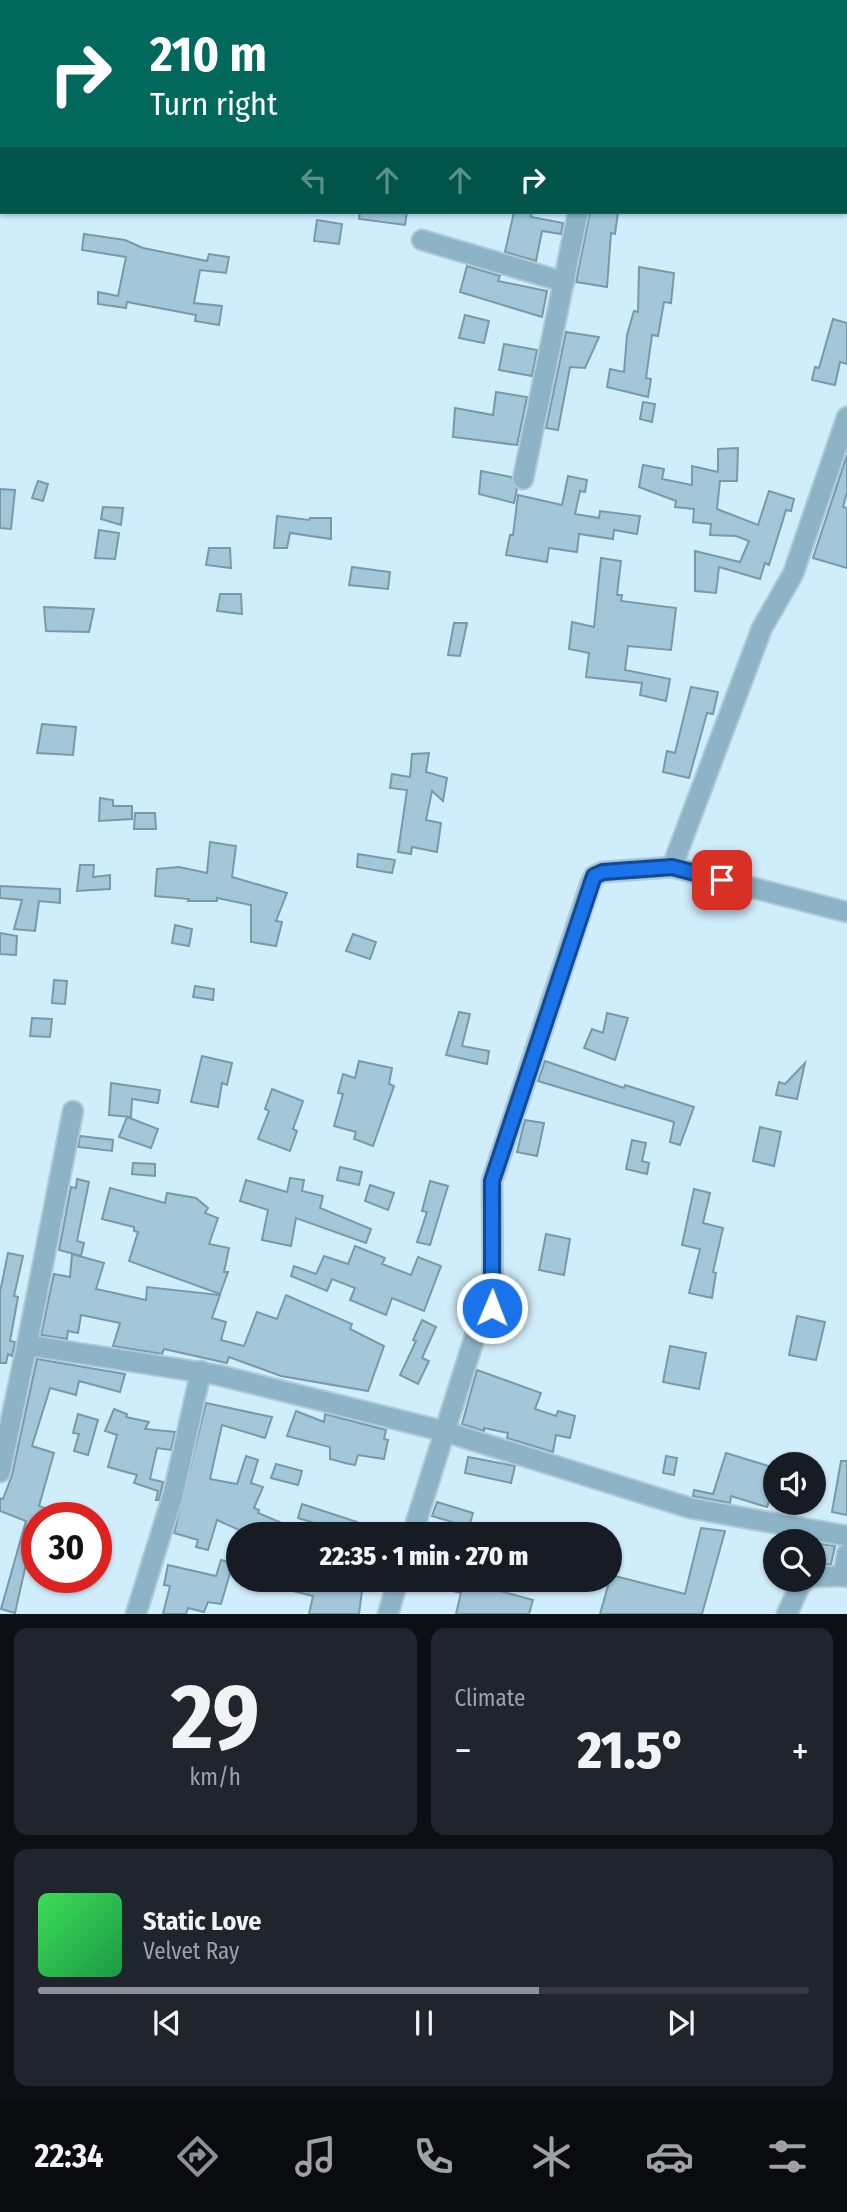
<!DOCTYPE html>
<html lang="en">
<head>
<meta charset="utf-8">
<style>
  body { margin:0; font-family:"Fira Sans Condensed",sans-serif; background:#20242c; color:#f1f3f6; height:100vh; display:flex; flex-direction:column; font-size:26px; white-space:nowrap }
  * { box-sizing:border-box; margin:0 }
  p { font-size:23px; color:#9ea1a6 }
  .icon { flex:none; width:38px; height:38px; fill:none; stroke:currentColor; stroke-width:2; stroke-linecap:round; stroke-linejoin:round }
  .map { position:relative; height:1614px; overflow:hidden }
  .details { display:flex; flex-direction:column; gap:14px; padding:14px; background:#0d0f14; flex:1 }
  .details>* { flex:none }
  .hud { position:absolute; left:0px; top:0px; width:847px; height:214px; box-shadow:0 2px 5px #0004; background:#00695c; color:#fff; overflow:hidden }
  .fabs { position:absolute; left:763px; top:1452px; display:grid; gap:14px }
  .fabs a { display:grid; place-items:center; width:63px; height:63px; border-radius:50%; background:#171b24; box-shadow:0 2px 5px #0004; font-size:35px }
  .speed { position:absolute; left:21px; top:1502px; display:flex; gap:14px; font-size:35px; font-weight:700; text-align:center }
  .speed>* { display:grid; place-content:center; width:91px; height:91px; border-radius:50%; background:#171b24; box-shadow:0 2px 5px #0004; line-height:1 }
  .speed .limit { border:10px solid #d22; background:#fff; color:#111 }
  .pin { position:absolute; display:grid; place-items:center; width:60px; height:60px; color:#fff; margin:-30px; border-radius:14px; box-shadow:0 4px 10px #0006 }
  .me { position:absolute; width:77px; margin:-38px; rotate:1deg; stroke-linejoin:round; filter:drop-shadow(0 0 5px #0008) }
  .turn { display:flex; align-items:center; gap:24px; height:147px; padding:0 35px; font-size:32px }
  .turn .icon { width:91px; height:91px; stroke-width:2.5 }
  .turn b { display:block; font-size:49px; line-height:60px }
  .lanes { display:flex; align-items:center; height:66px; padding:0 35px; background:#0003; justify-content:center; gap:35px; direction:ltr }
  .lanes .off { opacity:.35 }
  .big { font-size:52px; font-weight:800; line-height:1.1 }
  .details .widget { flex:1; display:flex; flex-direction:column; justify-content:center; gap:10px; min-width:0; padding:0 24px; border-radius:14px; background:#20242c }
  .details .dial { align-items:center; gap:0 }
  .dial b { font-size:91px; line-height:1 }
  .song { display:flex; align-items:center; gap:21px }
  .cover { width:84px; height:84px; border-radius:10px; background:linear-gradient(135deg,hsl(130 70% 55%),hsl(140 70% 35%)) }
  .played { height:7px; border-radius:4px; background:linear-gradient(90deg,#8c9099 65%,#363941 65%) }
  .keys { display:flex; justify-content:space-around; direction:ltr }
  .heat { display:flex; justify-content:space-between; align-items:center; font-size:38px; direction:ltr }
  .details .tiles { flex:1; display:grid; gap:14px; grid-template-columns:1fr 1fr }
  .widget:last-child { grid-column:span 2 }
  .trip { position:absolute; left:226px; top:1522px; width:396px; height:70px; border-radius:35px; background:#171b24; box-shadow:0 2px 5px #0004; font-weight:800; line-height:70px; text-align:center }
  .tab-bar { display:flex; height:112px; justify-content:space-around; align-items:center; background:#090b0e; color:#9ea1a6 }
  .tab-bar .icon { width:49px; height:49px }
  .tab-bar .current { color:#8c9099 }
  .tab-bar b { font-size:32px; color:#f1f3f6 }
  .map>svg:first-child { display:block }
  .building { fill:#a3c7d9; stroke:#779aab; stroke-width:2 }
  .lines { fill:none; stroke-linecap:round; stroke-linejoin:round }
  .minor-casing { stroke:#afcad7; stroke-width:23 }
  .minor { stroke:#8db3c6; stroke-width:19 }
  .route-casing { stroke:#114b97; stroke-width:18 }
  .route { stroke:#1a73e8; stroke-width:12 }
</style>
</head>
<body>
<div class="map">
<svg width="847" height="1614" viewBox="0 0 847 1614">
  <rect width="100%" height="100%" fill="#d0edfc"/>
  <g class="building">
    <path d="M 360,212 L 407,212 L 405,225 L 359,219 Z"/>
    <path d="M 514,212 L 532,212 L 531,217 L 563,223 L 561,234 L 542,231 L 536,261 L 505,252 Z"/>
    <path d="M 590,212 L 618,212 L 615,234 L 611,233 L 607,287 L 576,282 Z"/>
    <path d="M 317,220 L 342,224 L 339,244 L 314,241 Z"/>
    <path d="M 84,234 L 125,240 L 143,248 L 207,261 L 209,254 L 229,257 L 226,273 L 200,270 L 194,303 L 222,306 L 219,325 L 195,321 L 196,315 L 127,302 L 126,308 L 98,304 L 98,292 L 118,296 L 126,257 L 82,250 Z"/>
    <path d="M 467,266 L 500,276 L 498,281 L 547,291 L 542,317 L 460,292 Z"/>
    <path d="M 639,267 L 674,273 L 671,303 L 664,302 L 658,336 L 652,335 L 646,378 L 651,379 L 648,397 L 607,387 L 610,369 L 624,372 L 627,335 L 634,311 L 638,312 Z"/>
    <path d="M 465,315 L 489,321 L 484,343 L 459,338 Z"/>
    <path d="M 833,319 L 847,323 L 847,364 L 840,362 L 835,385 L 812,380 L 815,367 L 819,368 Z"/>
    <path d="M 566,332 L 599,337 L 585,368 L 570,367 L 558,430 L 546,428 Z"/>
    <path d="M 504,344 L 537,350 L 532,376 L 499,370 Z"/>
    <path d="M 496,392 L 527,397 L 517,445 L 453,437 L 455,408 L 493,415 Z"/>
    <path d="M 643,402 L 655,404 L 652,422 L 640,419 Z"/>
    <path d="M 738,448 L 737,481 L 720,481 L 717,509 L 758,525 L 769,491 L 794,499 L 791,511 L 786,510 L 769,565 L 765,563 L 760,579 L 719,567 L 716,593 L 695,591 L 695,551 L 740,562 L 749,541 L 736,536 L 710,535 L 711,524 L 693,522 L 694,509 L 675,507 L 676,501 L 639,487 L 643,465 L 664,469 L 662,479 L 692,485 L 692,466 L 718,472 L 718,449 Z"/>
    <path d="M 847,455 L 847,492 L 843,507 L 847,508 L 847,568 L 813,558 Z"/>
    <path d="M 481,471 L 511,477 L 517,489 L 514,503 L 479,494 Z"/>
    <path d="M 568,476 L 587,480 L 585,492 L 580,491 L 575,514 L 599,518 L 600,511 L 640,516 L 637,534 L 614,530 L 613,539 L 579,534 L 577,552 L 549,548 L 547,562 L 506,555 L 510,535 L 513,535 L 518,495 L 562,505 Z"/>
    <path d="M 38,481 L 48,484 L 43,501 L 32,498 Z"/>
    <path d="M 0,489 L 15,490 L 11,529 L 0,528 Z"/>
    <path d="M 103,507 L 123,508 L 121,525 L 101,519 Z"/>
    <path d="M 277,516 L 309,520 L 310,518 L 331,518 L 331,539 L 290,533 L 287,548 L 274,548 Z"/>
    <path d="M 99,530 L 119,533 L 115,559 L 95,558 Z"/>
    <path d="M 209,548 L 230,548 L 231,568 L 206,565 Z"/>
    <path d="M 601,558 L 621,561 L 617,595 L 622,595 L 621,601 L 676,608 L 671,650 L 628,646 L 625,670 L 670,679 L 666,701 L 640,695 L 642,683 L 586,677 L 589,653 L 569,649 L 572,622 L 594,627 Z"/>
    <path d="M 352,567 L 390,572 L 388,589 L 349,585 Z"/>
    <path d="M 220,594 L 241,594 L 242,614 L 217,611 Z"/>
    <path d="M 44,607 L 94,609 L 89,632 L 46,631 Z"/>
    <path d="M 454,623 L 467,623 L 460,656 L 448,655 Z"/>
    <path d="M 691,687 L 718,692 L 713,714 L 707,713 L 689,778 L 663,772 L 667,751 L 675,753 Z"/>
    <path d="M 42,724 L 76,727 L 73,755 L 37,753 Z"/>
    <path d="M 429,753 L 426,772 L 447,778 L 443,801 L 432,791 L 426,820 L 441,823 L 437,852 L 412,847 L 411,854 L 398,852 L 407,790 L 390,788 L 392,774 L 410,777 L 412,754 Z"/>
    <path d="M 100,798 L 113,800 L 113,806 L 132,806 L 132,819 L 99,821 Z"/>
    <path d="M 135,813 L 155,813 L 156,829 L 134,829 Z"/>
    <path d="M 210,842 L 236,846 L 232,877 L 287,893 L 276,921 L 282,922 L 276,946 L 251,942 L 251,905 L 217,898 L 217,901 L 188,901 L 189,899 L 155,896 L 157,869 L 179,867 L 207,873 Z"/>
    <path d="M 358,854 L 395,860 L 392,873 L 357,867 Z"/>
    <path d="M 80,865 L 94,865 L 93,877 L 110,875 L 110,889 L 77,891 Z"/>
    <path d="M 0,886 L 60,889 L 60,903 L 39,901 L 35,931 L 14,929 L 22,900 L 0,898 Z"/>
    <path d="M 175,925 L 192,929 L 189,946 L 172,943 Z"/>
    <path d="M 0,933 L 17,936 L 16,955 L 0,954 Z"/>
    <path d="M 353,934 L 376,942 L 370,959 L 346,951 Z"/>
    <path d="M 54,980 L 67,981 L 65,1004 L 52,1003 Z"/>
    <path d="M 195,986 L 214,989 L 213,1000 L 193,997 Z"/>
    <path d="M 459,1012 L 470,1014 L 462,1046 L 489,1051 L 487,1064 L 446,1055 Z"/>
    <path d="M 607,1013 L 628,1018 L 615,1060 L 584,1048 L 592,1029 L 603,1033 Z"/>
    <path d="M 32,1018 L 52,1019 L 50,1037 L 30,1036 Z"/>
    <path d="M 202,1056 L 232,1063 L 227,1085 L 222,1083 L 218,1107 L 191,1102 Z"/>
    <path d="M 359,1061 L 392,1068 L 389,1084 L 394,1086 L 373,1146 L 354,1139 L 356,1132 L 334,1126 L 343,1094 L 338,1093 L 343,1074 L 355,1078 Z"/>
    <path d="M 545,1061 L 624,1088 L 625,1085 L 694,1107 L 680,1145 L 670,1142 L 674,1122 L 538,1081 Z"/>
    <path d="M 805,1063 L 797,1099 L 776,1095 L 779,1082 L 785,1084 Z"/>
    <path d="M 111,1083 L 160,1090 L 158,1103 L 132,1099 L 131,1117 L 109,1115 Z"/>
    <path d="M 272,1089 L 303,1101 L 293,1129 L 297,1131 L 290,1151 L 258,1139 L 269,1111 L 265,1109 Z"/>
    <path d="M 127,1117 L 158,1129 L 151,1148 L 119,1137 Z"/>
    <path d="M 525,1120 L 544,1123 L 537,1156 L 517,1152 Z"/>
    <path d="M 760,1127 L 781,1132 L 774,1166 L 753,1161 Z"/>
    <path d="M 80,1136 L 113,1140 L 112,1151 L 78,1147 Z"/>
    <path d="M 632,1140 L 646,1143 L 642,1161 L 649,1163 L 647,1174 L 626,1169 Z"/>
    <path d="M 133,1163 L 155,1164 L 155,1176 L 132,1174 Z"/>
    <path d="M 340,1167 L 362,1172 L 359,1185 L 337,1180 Z"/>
    <path d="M 290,1178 L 304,1180 L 302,1191 L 323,1196 L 320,1208 L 371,1229 L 366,1243 L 296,1218 L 291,1246 L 262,1240 L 268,1210 L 240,1201 L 246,1180 L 287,1192 Z"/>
    <path d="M 77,1179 L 89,1182 L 77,1241 L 84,1243 L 81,1256 L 59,1250 L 71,1187 L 76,1188 Z"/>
    <path d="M 430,1181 L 448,1186 L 430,1245 L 417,1242 L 427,1212 L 422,1211 Z"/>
    <path d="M 370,1185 L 394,1193 L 388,1210 L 365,1201 Z"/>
    <path d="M 110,1188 L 165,1203 L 167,1193 L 196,1198 L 208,1208 L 205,1213 L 218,1218 L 209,1244 L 229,1248 L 224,1272 L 228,1272 L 220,1294 L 129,1261 L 138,1232 L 134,1231 L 134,1227 L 102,1219 Z"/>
    <path d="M 694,1189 L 710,1193 L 703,1223 L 723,1228 L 713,1272 L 716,1273 L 712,1298 L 689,1293 L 700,1249 L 682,1245 Z"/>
    <path d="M 546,1234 L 570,1239 L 564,1275 L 539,1270 Z"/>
    <path d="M 355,1246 L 385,1258 L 382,1264 L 411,1275 L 418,1257 L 441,1266 L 424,1311 L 392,1298 L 386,1315 L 350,1300 L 355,1288 L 332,1279 L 327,1291 L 291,1276 L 294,1266 L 316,1274 L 324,1256 L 348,1264 Z"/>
    <path d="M 8,1253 L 23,1256 L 14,1296 L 18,1297 L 10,1341 L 15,1342 L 12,1356 L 8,1354 L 6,1363 L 0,1363 L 0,1292 Z"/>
    <path d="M 72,1254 L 104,1263 L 96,1289 L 146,1300 L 147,1287 L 220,1295 L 212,1318 L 226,1322 L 221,1340 L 244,1346 L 257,1312 L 277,1319 L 286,1295 L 352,1324 L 350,1329 L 384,1346 L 368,1391 L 281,1376 L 229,1357 L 227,1363 L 164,1349 L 162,1354 L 113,1346 L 120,1323 L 81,1315 L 78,1333 L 68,1331 L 67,1339 L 41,1335 L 54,1274 L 70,1277 Z"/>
    <path d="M 797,1316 L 825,1322 L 816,1360 L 789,1355 Z"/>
    <path d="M 422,1320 L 436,1327 L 422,1358 L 429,1361 L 418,1384 L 400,1375 L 416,1341 L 413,1340 Z"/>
    <path d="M 670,1346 L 706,1353 L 699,1389 L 663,1382 Z"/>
    <path d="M 37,1359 L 125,1374 L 120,1392 L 79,1381 L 76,1395 L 50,1388 L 32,1446 L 54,1453 L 39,1506 L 66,1516 L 37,1517 L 37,1554 L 33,1566 L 26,1564 L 15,1613 L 1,1609 L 26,1521 L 0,1511 L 0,1498 L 3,1499 L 12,1475 Z"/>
    <path d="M 477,1370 L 541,1393 L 535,1409 L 556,1416 L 558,1411 L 575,1416 L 570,1438 L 556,1435 L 553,1452 L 507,1438 L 508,1433 L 484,1428 L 484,1431 L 462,1424 Z"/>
    <path d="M 206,1403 L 272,1417 L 265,1438 L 222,1425 L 210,1479 L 237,1484 L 246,1456 L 258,1460 L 251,1483 L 263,1487 L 254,1508 L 259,1510 L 258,1513 L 282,1523 L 276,1535 L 250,1535 L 217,1520 L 208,1550 L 196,1547 L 198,1540 L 174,1533 Z"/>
    <path d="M 114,1409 L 127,1414 L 126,1417 L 149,1422 L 145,1429 L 175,1432 L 171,1450 L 157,1448 L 150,1479 L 163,1482 L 159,1500 L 156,1500 L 158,1491 L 134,1483 L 137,1475 L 108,1467 L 117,1435 L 105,1431 Z"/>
    <path d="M 296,1411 L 324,1422 L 325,1414 L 386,1430 L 384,1439 L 388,1440 L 384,1459 L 358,1455 L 355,1465 L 345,1463 L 330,1459 L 330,1447 L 287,1436 Z"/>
    <path d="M 78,1414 L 98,1420 L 88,1455 L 74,1451 L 79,1434 L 73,1433 Z"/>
    <path d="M 726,1453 L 775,1468 L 775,1485 L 767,1507 L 731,1496 L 730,1503 L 693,1496 L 694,1490 L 713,1494 Z"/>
    <path d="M 666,1456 L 677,1458 L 674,1475 L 663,1473 Z"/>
    <path d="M 468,1457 L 515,1466 L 511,1483 L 465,1473 Z"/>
    <path d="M 841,1461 L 847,1461 L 847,1515 L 832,1512 Z"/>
    <path d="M 276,1464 L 302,1471 L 298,1485 L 271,1478 Z"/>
    <path d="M 437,1502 L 473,1513 L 469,1527 L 432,1516 Z"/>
    <path d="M 302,1504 L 357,1522 L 354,1535 L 298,1518 Z"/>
    <path d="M 701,1528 L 725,1531 L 702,1614 L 600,1614 L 611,1575 L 685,1594 Z"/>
    <path d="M 814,1543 L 835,1546 L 831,1564 L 814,1565 Z"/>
    <path d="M 221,1560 L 233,1563 L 221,1604 L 208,1602 L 204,1612 L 188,1608 L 186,1614 L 163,1614 L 170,1586 L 164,1585 L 168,1565 L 216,1576 Z"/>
    <path d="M 269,1580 L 363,1583 L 359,1614 L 309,1614 L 313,1596 L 268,1585 Z"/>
    <path d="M 426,1580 L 459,1580 L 533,1600 L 529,1614 L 456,1614 L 461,1593 L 425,1584 Z"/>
  </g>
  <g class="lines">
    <g class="minor-casing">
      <g id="minor">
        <path d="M 726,0 L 730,2"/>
        <path d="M 9,2 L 10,0"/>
        <path d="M 622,2 L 623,0"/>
        <path d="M 0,28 L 2,23"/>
        <path d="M 845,51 L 847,52"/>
        <path d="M 422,240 L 564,282"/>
        <path d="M 523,479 L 578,212"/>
        <path d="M 672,867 L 847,912"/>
        <path d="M 27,1345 L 73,1111"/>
        <path d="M 0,1472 L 27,1345 L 218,1375 L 443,1431 L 690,1508 L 847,1536"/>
        <path d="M 412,1535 L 475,1336 L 493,1308 L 492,1181 L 590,885 L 594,876 L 603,872 L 672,867 L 762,628 L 793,574 L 847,417"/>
        <path d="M 847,1554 L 843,1576 L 847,1577"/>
        <path d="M 814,1577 L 843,1576"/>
        <path d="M 136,1614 L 173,1495 L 201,1371"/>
        <path d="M 388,1614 L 398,1580"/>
        <path d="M 787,1614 L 800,1585 L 806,1580"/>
      </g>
    </g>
    <use href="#minor" class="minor"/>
  </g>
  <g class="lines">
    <g class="route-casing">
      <path id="route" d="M 492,1308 L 492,1181 L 594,876 L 603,872 L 672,867 L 722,880"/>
    </g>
    <use href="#route" class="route"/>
  </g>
</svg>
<div class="fabs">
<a><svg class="icon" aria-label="sound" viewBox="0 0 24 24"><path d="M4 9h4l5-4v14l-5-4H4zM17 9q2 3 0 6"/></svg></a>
<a><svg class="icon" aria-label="search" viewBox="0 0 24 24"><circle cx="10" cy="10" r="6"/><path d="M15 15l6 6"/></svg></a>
</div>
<div class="speed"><div class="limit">30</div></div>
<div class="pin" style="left:722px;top:880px;background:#d93025"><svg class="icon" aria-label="arrive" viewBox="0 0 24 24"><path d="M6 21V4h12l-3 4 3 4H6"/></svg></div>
<svg class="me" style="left:492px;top:1308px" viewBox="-20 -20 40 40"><circle r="17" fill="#1a73e8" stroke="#fff" stroke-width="3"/><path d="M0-11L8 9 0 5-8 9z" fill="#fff"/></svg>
<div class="trip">22:35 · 1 min · 270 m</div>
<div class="hud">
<div class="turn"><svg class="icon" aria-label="right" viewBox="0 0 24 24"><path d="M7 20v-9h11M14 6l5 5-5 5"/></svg><div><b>210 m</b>Turn right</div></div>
<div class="lanes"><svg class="icon off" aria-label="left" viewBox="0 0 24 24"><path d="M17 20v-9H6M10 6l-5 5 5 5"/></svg><svg class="icon off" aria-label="ahead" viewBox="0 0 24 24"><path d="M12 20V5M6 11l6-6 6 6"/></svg><svg class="icon off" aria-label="ahead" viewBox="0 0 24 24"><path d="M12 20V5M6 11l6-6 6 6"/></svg><svg class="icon" aria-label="right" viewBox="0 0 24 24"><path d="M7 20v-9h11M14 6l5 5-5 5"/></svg></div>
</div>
</div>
<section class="details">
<div class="tiles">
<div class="widget dial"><b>29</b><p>km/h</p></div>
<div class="widget"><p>Climate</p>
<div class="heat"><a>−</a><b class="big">21.5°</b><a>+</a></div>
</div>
<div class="widget">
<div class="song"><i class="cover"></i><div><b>Static Love</b><p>Velvet Ray</p></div></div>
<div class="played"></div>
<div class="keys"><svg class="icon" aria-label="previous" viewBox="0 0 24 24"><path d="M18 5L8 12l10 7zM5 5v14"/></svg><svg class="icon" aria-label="pause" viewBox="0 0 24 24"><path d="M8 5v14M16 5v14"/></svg><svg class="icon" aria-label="next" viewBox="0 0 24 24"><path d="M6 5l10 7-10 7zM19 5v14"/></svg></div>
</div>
</div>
</section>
<nav class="tab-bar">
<b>22:34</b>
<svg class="icon current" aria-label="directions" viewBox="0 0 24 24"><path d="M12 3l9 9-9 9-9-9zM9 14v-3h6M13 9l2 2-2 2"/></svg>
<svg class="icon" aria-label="music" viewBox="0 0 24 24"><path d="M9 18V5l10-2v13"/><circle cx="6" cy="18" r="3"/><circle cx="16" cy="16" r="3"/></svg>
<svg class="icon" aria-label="phone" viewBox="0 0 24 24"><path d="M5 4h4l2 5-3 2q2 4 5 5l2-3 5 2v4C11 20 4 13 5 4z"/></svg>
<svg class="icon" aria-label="climate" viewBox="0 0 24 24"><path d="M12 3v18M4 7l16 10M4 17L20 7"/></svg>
<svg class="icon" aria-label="car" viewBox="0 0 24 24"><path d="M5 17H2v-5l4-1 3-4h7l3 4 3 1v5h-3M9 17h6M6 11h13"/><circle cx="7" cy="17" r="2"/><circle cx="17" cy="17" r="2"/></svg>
<svg class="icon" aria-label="filters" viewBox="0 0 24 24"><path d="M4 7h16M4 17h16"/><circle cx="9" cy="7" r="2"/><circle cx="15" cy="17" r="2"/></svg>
</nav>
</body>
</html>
